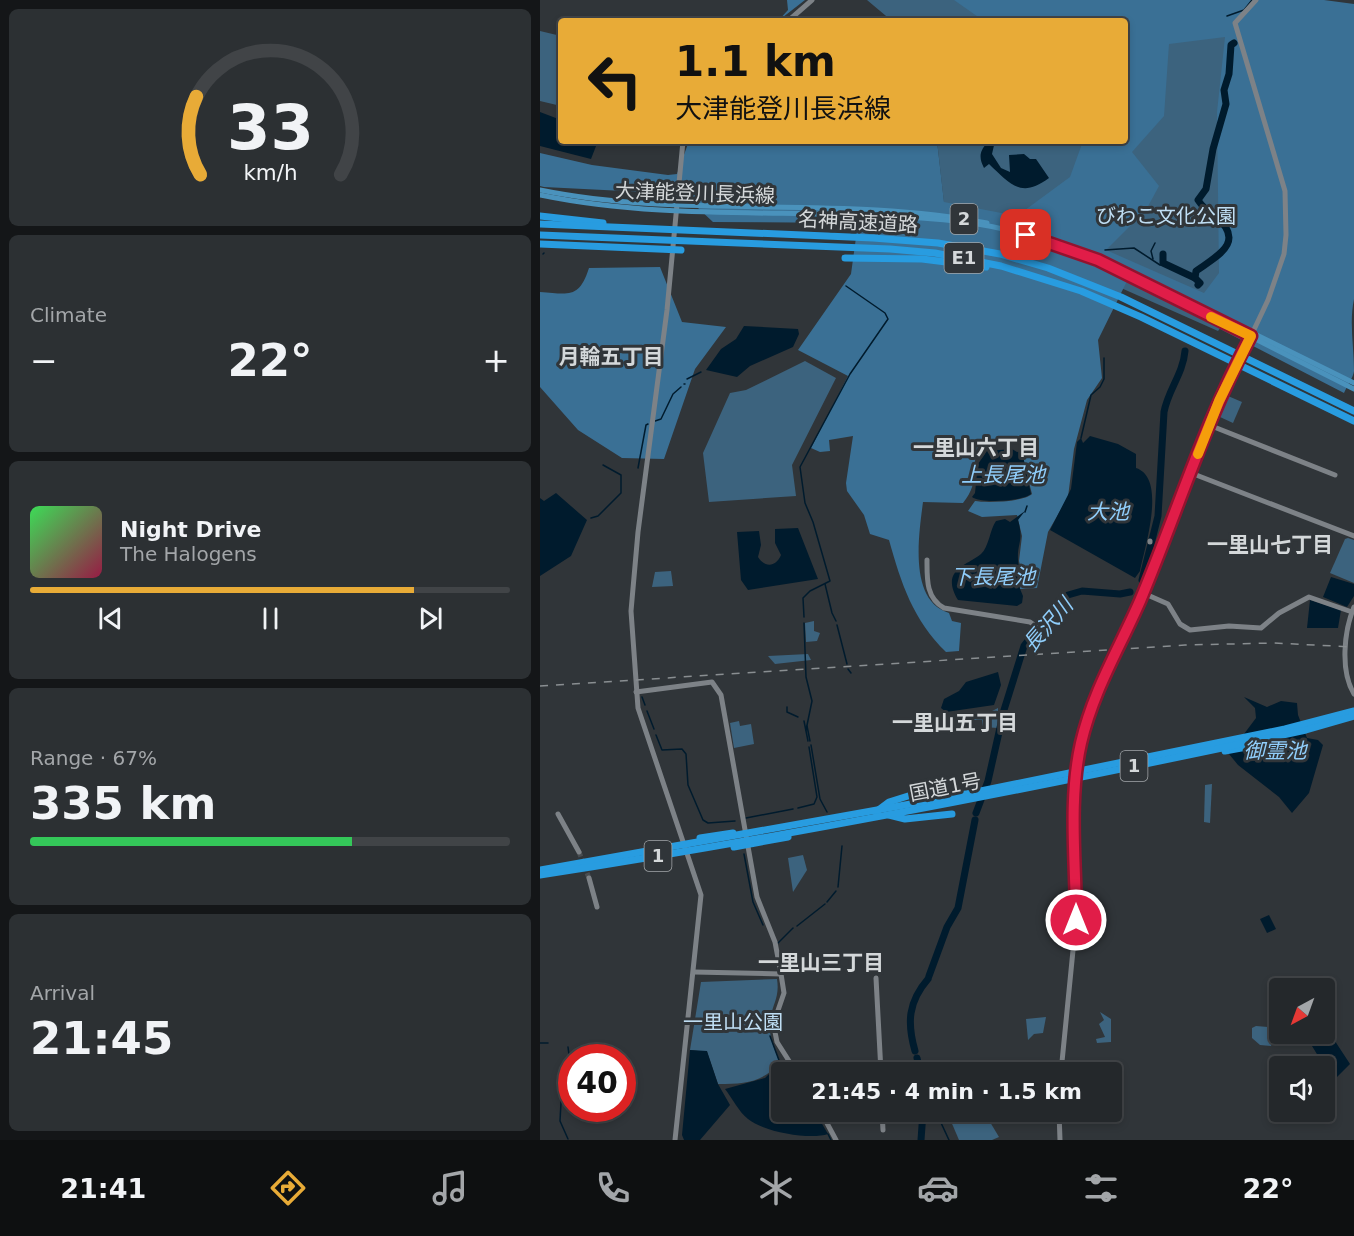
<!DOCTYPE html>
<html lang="en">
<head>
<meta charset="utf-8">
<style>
  body { margin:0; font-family:"DejaVu Sans","Noto Sans JP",sans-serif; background:#2c3033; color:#f1f3f6; height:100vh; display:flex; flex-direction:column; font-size:22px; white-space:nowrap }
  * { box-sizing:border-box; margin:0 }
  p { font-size:20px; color:#a3a6a9 }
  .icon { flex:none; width:33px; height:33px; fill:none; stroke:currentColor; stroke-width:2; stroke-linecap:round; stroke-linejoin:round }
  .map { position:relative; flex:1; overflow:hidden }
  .details { display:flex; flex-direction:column; gap:9px; padding:9px; background:#141618; width:540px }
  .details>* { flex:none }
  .banner { position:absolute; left:18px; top:18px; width:570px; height:126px; border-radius:6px; box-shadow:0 3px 9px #0003,0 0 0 2px #414447; background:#e8ab37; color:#111; overflow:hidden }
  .needle { width:39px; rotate:221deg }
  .fabs { position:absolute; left:729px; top:978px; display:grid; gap:12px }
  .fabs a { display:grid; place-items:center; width:66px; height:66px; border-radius:6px; background:#24282b; box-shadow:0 3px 9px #0003,0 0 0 2px #414447; font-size:30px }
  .speed { position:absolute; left:18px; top:1044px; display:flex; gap:12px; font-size:30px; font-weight:700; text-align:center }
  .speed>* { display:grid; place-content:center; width:78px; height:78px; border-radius:50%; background:#24282b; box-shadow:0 3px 9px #0003,0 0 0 2px #414447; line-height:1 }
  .speed .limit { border:9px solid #d22; background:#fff; color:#111 }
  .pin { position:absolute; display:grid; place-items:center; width:51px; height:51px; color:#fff; margin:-26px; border-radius:12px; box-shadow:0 3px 9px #0006 }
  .me { position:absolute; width:66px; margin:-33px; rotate:0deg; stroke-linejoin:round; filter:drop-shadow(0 0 4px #0008) }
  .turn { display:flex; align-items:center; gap:21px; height:126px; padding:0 18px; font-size:27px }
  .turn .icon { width:78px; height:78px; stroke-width:2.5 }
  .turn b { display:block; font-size:42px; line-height:51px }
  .big { font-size:45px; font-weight:700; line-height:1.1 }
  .details .card { flex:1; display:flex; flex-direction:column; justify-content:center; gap:9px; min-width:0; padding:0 21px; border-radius:9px; background:#2c3033 }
  .details .dial { align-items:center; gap:0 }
  .dial svg { height:156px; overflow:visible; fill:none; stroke:#414447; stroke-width:7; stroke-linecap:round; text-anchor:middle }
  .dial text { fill:#f1f3f6; stroke:none }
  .song { display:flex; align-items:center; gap:18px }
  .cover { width:72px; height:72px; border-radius:9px; background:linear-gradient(135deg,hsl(130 70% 55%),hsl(340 70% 35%)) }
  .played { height:6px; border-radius:3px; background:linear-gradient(90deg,#e8ab37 80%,#414447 80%) }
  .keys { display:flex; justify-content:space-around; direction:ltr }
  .heat { display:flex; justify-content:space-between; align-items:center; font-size:33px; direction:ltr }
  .charge { height:9px; border-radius:4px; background:linear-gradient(90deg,#34c759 67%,#414447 0) }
  .trip { position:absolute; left:231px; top:1062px; width:351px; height:60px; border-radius:6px; background:#24282b; box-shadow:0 3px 9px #0003,0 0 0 2px #414447; font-weight:700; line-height:60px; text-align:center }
  .tab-bar { display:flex; height:96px; justify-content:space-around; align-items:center; background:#0e1011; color:#a3a6a9 }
  .tab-bar .icon { width:42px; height:42px }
  .tab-bar .selected { color:#e8ab37 }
  .tab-bar b { font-size:27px; color:#f1f3f6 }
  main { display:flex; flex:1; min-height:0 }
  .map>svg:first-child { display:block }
  .green { fill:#3c637e }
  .forest { fill:#3a7095; fill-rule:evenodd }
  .water { fill:#001b2d }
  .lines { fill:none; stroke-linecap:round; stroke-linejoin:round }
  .stream { stroke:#001b2d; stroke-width:1.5 }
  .river { stroke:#001b2d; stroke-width:7 }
  .secondary-tunnel { stroke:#494d51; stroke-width:5; stroke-dasharray:5 2.5; stroke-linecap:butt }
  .secondary { stroke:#7d8287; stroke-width:5 }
  .primary { stroke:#4a92bc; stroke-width:5 }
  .highway { stroke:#289ce0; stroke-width:7 }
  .rail { stroke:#898e91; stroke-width:1.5; stroke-dasharray:8 8; stroke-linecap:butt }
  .route-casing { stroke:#92132f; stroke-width:15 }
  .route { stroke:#e11d48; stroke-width:10 }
  .slow { stroke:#f59e0b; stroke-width:10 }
  .labels { text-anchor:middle; stroke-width:6; stroke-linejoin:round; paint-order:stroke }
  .shield { fill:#303539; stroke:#a3a7aa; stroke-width:1.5 }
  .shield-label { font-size:18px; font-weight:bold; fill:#d4d8da }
  .street-label { font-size:20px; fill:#d4d8da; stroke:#303539 }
  .park-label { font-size:20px; fill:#bfdef4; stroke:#303539 }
  .neighbourhood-label { font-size:21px; font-weight:bold; fill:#d4d8da; stroke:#303539 }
  .water-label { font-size:21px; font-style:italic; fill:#90cefb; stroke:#303539 }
</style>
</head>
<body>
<main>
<section class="details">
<div class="card dial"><svg viewBox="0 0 100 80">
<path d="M14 69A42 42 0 1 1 86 69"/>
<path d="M14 69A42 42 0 0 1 12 29" stroke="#e8ab37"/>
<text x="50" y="56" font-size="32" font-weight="700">33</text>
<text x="50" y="72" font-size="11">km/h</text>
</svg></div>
<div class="card"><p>Climate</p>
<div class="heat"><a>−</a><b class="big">22°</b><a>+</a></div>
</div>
<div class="card">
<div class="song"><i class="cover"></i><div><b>Night Drive</b><p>The Halogens</p></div></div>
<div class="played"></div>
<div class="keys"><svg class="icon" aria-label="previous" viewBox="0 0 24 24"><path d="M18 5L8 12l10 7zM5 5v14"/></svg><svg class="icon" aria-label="pause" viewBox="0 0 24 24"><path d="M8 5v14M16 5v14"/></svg><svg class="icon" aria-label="next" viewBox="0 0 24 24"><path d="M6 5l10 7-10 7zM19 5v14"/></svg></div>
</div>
<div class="card"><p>Range · 67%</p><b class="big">335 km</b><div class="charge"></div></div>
<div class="card"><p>Arrival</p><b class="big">21:45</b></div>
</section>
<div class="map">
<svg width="814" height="1140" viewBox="0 0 814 1140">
  <rect width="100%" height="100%" fill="#303539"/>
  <g class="green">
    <path d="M 327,0 L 487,0 L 501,21 L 352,21 Z"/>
    <path d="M 728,6 L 713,286 L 678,331 L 509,256 L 404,203 L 397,141 L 585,141 L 609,18 Z"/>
    <path d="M 0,31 L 21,36 L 21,106 L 0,101 Z"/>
    <path d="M 265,361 L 296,378 L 252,465 L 256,496 L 169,502 L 163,453 L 190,393 L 206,390 Z"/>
    <path d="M 688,396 L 702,402 L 693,423 L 680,417 Z"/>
    <path d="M 808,538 L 814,540 L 814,583 L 790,573 L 805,539 Z"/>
    <path d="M 131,571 L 133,586 L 112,587 L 115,572 Z"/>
    <path d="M 274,621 L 274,631 L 280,633 L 277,641 L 266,642 L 265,623 Z"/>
    <path d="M 268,654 L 271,660 L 235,664 L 228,656 Z"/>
    <path d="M 458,708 L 458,728 L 443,727 L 442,720 L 431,720 L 431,717 L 444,715 Z"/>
    <path d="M 199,721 L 200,726 L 211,724 L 214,744 L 194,748 L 190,723 Z"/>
    <path d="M 672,784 L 670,823 L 664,822 L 665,785 Z"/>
    <path d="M 263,855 L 267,870 L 253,892 L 248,858 Z"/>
    <path d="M 237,979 C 240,998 232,1004 230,1021 C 228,1036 235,1050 240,1063 C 221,1083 205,1084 178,1084 L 167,1052 L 150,1050 L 161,982 Z"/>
    <path d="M 560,1012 L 571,1019 L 571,1042 L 557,1043 L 556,1039 L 565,1037 L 559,1024 L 564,1020 Z"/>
    <path d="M 506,1017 L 503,1033 L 494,1034 L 488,1040 L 486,1019 Z"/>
    <path d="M 716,1026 L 728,1027 L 733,1041 L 731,1046 L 720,1045 L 712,1038 L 712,1028 Z"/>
    <path d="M 315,1061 L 316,1069 L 325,1072 L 304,1072 L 303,1064 L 296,1062 Z"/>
    <path d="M 407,1112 L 444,1112 L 459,1137 L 452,1140 L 419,1140 Z"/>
  </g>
  <g class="forest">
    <path d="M 247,0 L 265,0 L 238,21 L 248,10 Z"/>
    <path d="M 414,0 L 784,0 L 814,4 L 814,299 C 809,323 814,346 814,371 C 813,378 807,386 804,393 L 587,281 L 558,340 L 562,378 L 547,400 L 534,449 L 528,497 L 508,532 L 497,588 L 480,589 L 482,573 L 479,561 L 482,536 L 477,515 L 442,517 L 428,511 L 435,501 C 446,503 483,502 492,494 L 477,436 L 440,441 C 429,465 442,480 423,503 L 383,502 C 379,534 368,601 409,613 L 412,621 L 421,623 L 419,651 L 406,652 C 373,620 361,583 349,540 L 330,534 L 324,515 L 307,491 L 306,483 L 313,436 L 289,440 L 290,451 L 280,452 L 271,448 L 308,376 L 258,350 L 311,274 L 318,223 L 173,222 L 143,194 L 4,187 L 0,186 L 0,153 L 52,165 L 128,175 L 137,174 L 149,141 L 397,141 L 404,202 L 477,216 L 530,177 L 543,141 L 585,141 L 585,21 L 444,21 ZM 685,37 L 677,112 L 679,273 L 664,293 L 566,250 L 606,210 L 619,186 L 592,152 L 624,116 L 629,44 Z"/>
    <path d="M 120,267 L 142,322 L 186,327 L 155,369 L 124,459 L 82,458 L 38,430 L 0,387 L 0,292 C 29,294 39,299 49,268 Z"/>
  </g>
  <g class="water">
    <path d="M 0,112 L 21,120 L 21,141 L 58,141 L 51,159 L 0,146 Z"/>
    <path d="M 455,141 L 452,154 L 461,168 L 470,172 L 469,155 L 484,154 L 490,159 L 496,159 L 509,178 C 481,199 470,184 449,164 L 444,168 C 439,158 439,152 447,143 Z"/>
    <path d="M 204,326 L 258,329 L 259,334 L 253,347 L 210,366 L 197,377 L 166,370 L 181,349 L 196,339 Z"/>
    <path d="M 550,436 L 578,444 L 596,454 L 596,468 C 627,478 605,546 600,571 L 595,578 L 510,530 L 531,489 L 537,442 L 541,438 L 543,443 Z"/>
    <path d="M 472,449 L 477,452 L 482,451 L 491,494 C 483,501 441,504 432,497 L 435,493 L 438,464 L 447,451 Z"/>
    <path d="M 16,493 L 47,520 L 31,556 L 0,576 L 0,498 L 4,501 Z"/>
    <path d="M 485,511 L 478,520 C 484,541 477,543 478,560 C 479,571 481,574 478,584 L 483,596 L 482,603 L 477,606 L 418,600 C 400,570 426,566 441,554 C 449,547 450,529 456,521 L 465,519 L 470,522 Z"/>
    <path d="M 258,528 L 278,579 L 208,590 L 201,580 L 197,532 L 219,531 L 221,545 L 218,557 C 225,568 236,567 241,555 L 235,543 L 235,529 Z"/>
    <path d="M 791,577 L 814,584 L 814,596 L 807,607 L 783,597 Z"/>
    <path d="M 770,600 L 801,610 L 798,628 L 767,628 Z"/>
    <path d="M 458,672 L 461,685 L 454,705 L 406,712 L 401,708 L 404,699 L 419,691 L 426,682 Z"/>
    <path d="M 704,697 L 727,707 L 741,701 L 757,703 L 758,715 L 767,738 L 778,740 L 783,745 L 769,793 L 752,813 L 739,797 L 698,765 L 689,754 L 716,718 L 715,708 Z"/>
    <path d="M 729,915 L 736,929 L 727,933 L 720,919 Z"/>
    <path d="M 791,1035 L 810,1064 L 791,1083 L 785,1075 L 784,1066 L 781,1066 L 783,1064 L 772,1046 L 781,1038 Z"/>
    <path d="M 150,1050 L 167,1051 L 178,1084 L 190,1105 L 160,1140 L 144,1140 L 142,1135 Z"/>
    <path d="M 240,1063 L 245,1072 L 242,1072 L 242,1112 L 275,1112 L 288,1134 C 270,1140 224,1132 208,1119 C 199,1112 192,1098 185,1089 L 225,1078 Z"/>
  </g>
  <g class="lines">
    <g class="stream">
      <path d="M 687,16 L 704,10 L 712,0"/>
      <path d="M 565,250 L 594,248 L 620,265 L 628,266"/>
      <path d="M 3,254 L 4,253"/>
      <path d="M 613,259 L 611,251 L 615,243"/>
      <path d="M 147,379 L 161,372"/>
      <path d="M 144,384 L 145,384"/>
      <path d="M 115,421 L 121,419 L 133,394 L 141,387"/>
      <path d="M 541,438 L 551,395 L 560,387 L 564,379 L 564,358"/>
      <path d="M 98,468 L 106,425 L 108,424"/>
      <path d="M 485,512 L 487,506"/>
      <path d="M 51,518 L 58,516 L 81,493 L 81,475 L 63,465"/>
      <path d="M 285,584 L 292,613 L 296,621"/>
      <path d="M 264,617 L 263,598 L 270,591 L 290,581 L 273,522 L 265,503 L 260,467 L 310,374 L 348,319 L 345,313 L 306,286"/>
      <path d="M 264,623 L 266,677 L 272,701 L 266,730"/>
      <path d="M 297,625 L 307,664"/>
      <path d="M 308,669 L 311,673"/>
      <path d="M 102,697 L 105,705"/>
      <path d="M 247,707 L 247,712 L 258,717"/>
      <path d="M 107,711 L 114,729"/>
      <path d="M 264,721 L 268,741"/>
      <path d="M 267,726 L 270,741"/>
      <path d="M 116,735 L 122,750 L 142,749 L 146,754 L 148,785 L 163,820 L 168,823 L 195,821"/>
      <path d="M 271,745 L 280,799 L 287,812"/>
      <path d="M 258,808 L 274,804 L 277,797 L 269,747"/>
      <path d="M 206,818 L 253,809"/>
      <path d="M 204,854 L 213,902 L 223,925"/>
      <path d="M 298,887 L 302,846"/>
      <path d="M 287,902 L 296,891"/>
      <path d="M 257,926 L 285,904"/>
      <path d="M 238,943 L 253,928"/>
      <path d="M 229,1028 L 230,1020"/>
      <path d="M 230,1036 L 240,1063"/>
      <path d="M 0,1043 L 8,1043"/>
      <path d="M 28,1047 L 30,1063"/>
      <path d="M 396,1112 L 409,1140"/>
      <path d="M 288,1134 L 291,1140"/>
      <path d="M 28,1139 L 20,1121 L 22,1084 L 28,1067"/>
    </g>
    <g class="river">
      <path d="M 623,254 L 623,263 L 655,278"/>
      <path d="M 658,285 L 660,283 L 655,278 L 656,271 C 677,256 707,242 675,216 C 668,211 663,208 658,200 L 666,189 L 673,149 L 686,104 L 684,90 L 689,74 L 691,45 L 694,43"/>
      <path d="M 602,580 L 618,516 L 624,412 C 628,390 643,374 645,351"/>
      <path d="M 436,813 L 448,781 L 464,710 L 484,646 L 513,609 L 528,595 L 542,591 L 580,594 L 590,592"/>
      <path d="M 389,976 L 407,927 L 418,908 L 435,820"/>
      <path d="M 375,1051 C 367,1023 368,1002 388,979"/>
      <path d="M 377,1058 L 380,1072"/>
      <path d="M 381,1140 L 383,1112"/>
    </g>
    <path class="secondary-tunnel" d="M 39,852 L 49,878"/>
    <g class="secondary">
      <path d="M 248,21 L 272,0"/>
      <path d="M 669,425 L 795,475"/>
      <path d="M 651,473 L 814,536"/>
      <path d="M 610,541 L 610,542"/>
      <path d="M 387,560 C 387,579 386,598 404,608 L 490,622 L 501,630"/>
      <path d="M 603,593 L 628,604 L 640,624 L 650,630 L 689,626 L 721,628 L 739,613 L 769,597 L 812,612"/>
      <path d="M 814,607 C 804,631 800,671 814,694"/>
      <path d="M 96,692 L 172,682 L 181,695 L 217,897 L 235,942 L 241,974 L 244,993 L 234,1022 L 235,1032 L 237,1042 L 256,1072"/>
      <path d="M 18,814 L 39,852"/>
      <path d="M 49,878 L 57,907"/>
      <path d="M 154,972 L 241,974"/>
      <path d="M 336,978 L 341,1072"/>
      <path d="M 521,1072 L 536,920 L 536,789 L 541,743 L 558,685 L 599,602 L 669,425 L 728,300 L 744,254 L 746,235 L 745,191 L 695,23 L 716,0"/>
      <path d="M 281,1112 L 296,1140"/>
      <path d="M 342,1112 L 343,1130"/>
      <path d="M 519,1112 L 520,1140"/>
      <path d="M 135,1140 L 161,895 L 98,708 L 91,611 L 98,532 L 127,310 L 143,141"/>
    </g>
    <g class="primary">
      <path d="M 0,190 C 147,220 300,194 447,223"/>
      <path d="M 0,195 C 139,224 284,205 424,222 C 511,233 584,273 660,311 C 711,337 763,363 814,389"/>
      <path d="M 559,257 L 814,383"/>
    </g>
    <g class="highway">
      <path d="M 0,216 L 63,223"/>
      <path d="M 0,224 L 333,238 L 398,243 L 460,254 L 508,268 L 581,297 L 814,411"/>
      <path d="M 0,235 L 350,249 L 395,253 L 461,266 L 541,291 L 601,317 L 814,421"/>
      <path d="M 0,244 L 141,250"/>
      <path d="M 305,258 L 382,259 L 446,267"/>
      <path d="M 685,751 L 712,746"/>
      <path d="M 337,811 L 349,802 L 384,791"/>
      <path d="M 349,815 L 365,819 L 412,814"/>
      <path d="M 160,838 L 193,833"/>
      <path d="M 194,847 L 248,837"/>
      <path d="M 0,870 L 421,795 L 745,729 L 814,711"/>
      <path d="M 0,875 C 257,835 512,785 766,730 L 814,716"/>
    </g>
    <path class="rail" d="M 0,686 L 645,645 L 734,643 L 814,647"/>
  </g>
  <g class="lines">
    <g class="route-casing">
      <path id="route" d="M 486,235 L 558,260 L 711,336 C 665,421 637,513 600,601 C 579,649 553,691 541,743 C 528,800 536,863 536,920"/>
    </g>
    <use href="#route" class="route"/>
    <path class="slow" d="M 658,454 L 679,401 L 711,336 L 671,317"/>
  </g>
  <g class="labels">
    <g class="shield">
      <rect x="410.5" y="204" width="27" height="30" rx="4.5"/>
      <rect x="404.5" y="243" width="39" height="30" rx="4.5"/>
      <rect x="580.5" y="751" width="27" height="30" rx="4.5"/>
      <rect x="104.5" y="841" width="27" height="30" rx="4.5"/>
    </g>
    <g class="shield-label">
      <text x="424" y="225">2</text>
      <text x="424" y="264">E1</text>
      <text x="594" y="772">1</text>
      <text x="118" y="862">1</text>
    </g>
    <g class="street-label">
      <text transform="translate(155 193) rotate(2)" y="7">大津能登川長浜線</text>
      <text transform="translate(318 222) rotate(3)" y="7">名神高速道路</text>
      <text transform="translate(405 787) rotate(-11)" y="7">国道1号</text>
    </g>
    <g class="park-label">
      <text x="626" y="223">びわこ文化公園</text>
      <text x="193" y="1029">一里山公園</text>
    </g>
    <g class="neighbourhood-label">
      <text x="71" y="364">月輪五丁目</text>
      <text x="436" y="455">一里山六丁目</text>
      <text x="730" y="552">一里山七丁目</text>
      <text x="415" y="730">一里山五丁目</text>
      <text x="281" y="970">一里山三丁目</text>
    </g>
    <g class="water-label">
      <text x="463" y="482">上長尾池</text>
      <text x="568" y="519">大池</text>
      <text x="453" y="584">下長尾池</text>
      <text transform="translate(508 625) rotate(-49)" y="7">長沢川</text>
      <text x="735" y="758">御霊池</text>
    </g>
  </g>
</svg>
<div class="fabs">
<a><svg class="needle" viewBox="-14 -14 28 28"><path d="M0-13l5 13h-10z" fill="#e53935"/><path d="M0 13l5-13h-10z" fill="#a3a6a9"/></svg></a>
<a><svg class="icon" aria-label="sound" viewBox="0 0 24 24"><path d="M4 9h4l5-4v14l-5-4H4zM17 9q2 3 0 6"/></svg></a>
</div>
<div class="speed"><div class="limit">40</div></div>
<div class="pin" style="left:486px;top:235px;background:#d93025"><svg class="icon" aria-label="arrive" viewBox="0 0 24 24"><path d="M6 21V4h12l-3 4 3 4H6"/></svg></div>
<svg class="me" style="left:536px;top:920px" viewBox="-20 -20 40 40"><circle r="17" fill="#e11d48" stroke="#fff" stroke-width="3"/><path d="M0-11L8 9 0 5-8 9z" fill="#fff"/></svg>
<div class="trip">21:45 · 4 min · 1.5 km</div>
<div class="banner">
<div class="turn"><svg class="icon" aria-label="left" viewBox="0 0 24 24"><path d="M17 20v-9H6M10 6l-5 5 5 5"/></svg><div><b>1.1 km</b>大津能登川長浜線</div></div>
</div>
</div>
</main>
<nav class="tab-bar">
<b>21:41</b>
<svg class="icon selected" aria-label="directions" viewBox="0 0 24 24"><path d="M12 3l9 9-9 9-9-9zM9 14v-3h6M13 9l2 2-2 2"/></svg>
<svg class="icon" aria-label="music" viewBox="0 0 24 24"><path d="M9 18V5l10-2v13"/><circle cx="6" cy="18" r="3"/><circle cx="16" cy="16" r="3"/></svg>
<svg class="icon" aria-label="phone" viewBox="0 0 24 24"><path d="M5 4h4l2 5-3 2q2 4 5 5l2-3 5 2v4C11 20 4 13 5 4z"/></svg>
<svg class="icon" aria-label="climate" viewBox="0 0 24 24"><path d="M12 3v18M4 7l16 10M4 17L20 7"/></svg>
<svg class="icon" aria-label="car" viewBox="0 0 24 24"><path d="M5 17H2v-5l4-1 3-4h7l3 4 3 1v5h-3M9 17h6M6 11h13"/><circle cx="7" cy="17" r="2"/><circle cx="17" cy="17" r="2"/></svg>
<svg class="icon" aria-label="filters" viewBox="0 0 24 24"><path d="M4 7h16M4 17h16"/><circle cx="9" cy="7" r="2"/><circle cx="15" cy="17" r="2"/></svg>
<b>22°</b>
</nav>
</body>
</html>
